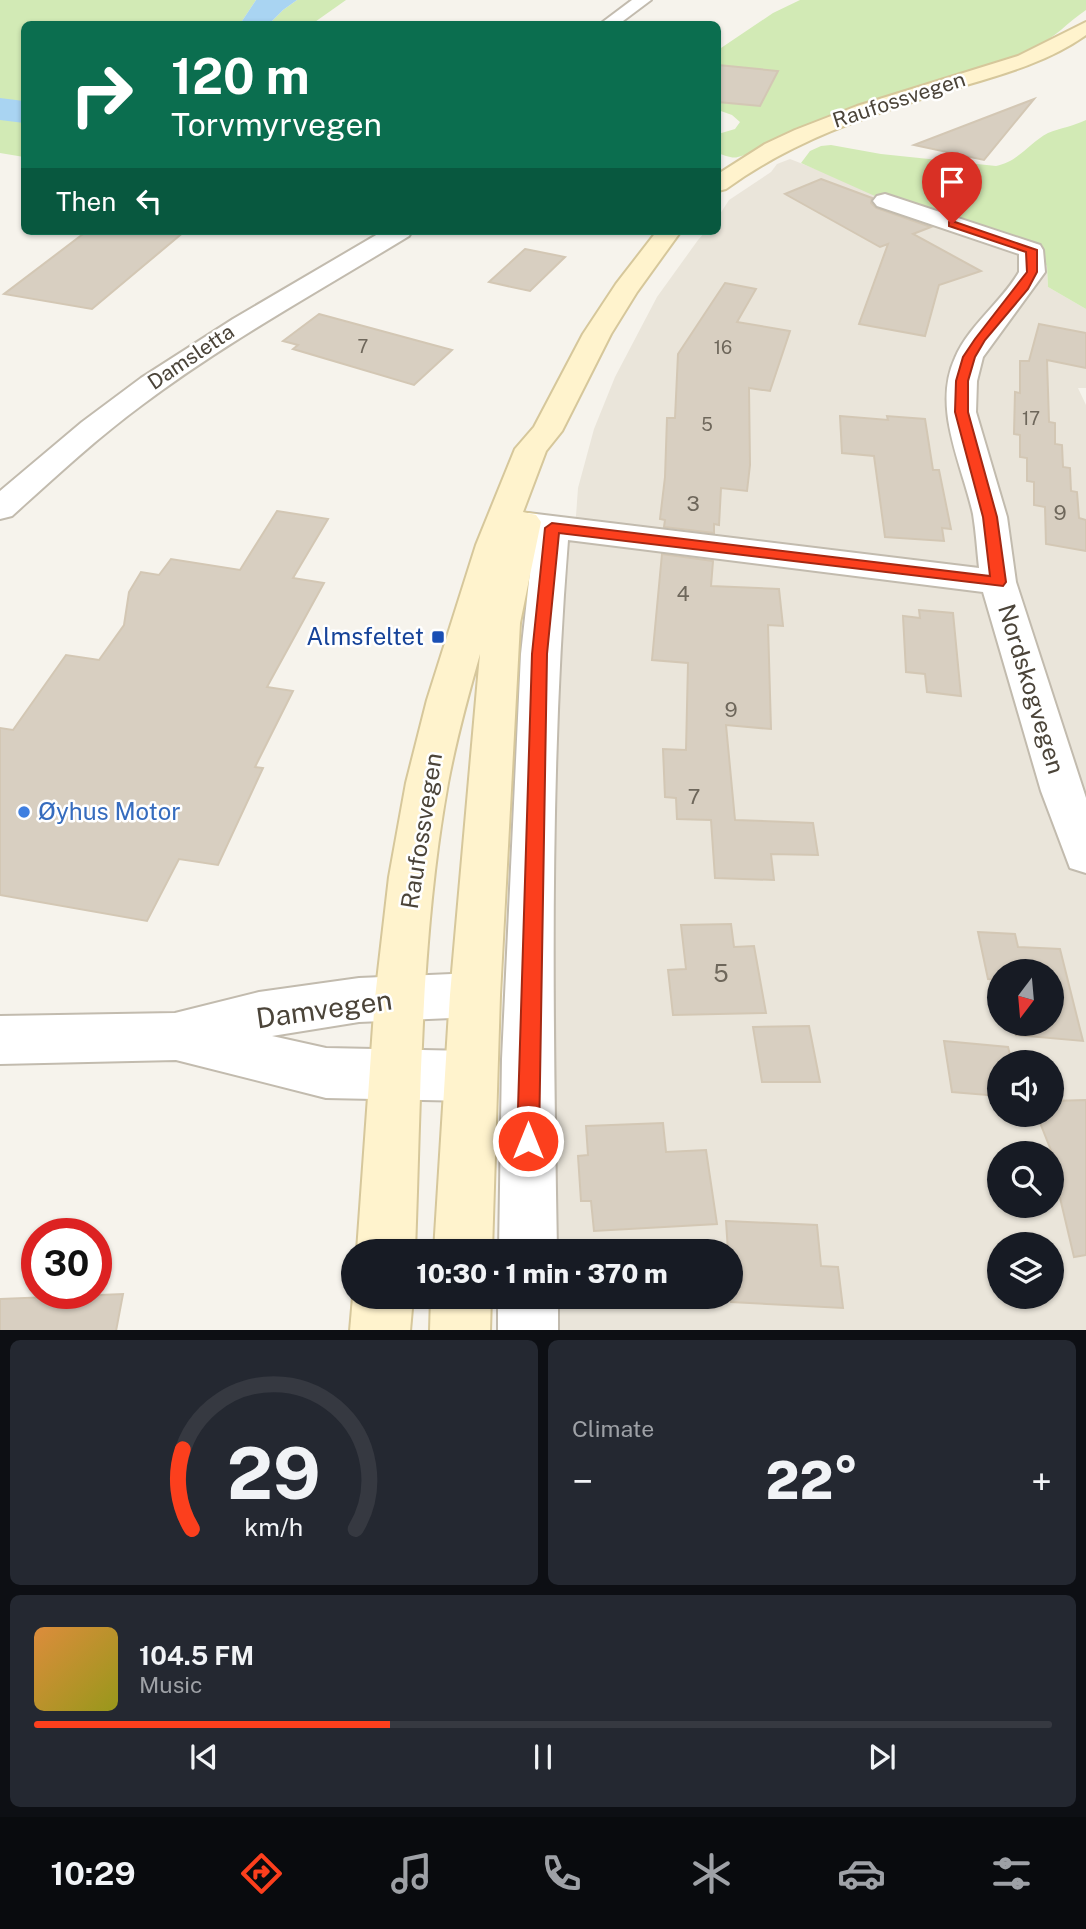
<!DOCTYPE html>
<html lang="en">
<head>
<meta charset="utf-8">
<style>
  body { margin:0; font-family:"Public Sans",sans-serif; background:#242831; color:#f1f3f6; height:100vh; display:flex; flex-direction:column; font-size:26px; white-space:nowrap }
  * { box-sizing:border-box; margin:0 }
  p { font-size:23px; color:#9ea1a6 }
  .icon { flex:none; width:38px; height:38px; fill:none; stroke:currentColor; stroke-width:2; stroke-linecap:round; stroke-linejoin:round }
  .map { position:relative; height:1330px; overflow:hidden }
  .panel { display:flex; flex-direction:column; gap:10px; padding:10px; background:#0d0f14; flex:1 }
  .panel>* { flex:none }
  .top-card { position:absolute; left:21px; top:21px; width:700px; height:214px; border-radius:10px; box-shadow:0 2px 5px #0004; background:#0b6e4f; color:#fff; overflow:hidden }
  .needle { width:46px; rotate:196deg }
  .buttons { position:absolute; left:987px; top:959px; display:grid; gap:14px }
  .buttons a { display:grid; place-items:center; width:77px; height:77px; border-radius:50%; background:#171b24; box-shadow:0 2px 5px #0004; font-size:35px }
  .speed { position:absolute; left:21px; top:1218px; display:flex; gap:14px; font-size:35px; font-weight:700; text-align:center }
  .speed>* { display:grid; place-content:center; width:91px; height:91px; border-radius:50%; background:#171b24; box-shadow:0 2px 5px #0004; line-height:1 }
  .speed .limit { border:10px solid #d22; background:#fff; color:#111 }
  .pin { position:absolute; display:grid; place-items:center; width:60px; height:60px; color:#fff; margin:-72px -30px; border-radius:50% 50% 50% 0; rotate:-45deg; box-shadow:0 0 7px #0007 }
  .pin .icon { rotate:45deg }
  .me { position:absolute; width:77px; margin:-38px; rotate:0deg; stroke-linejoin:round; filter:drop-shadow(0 0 5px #0008) }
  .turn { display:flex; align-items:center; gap:24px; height:147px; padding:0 35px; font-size:32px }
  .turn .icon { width:91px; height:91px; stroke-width:2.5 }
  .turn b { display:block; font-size:49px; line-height:60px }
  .then { display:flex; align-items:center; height:66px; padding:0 35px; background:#0003; gap:14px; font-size:26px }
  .big { font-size:52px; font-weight:800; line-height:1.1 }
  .panel .tile { flex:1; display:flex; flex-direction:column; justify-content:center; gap:10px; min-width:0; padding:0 24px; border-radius:10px; background:#242831 }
  .panel .dial { align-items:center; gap:0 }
  .dial svg { height:182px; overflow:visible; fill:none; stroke:#363941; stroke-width:7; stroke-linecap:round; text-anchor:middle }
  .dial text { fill:#f1f3f6; stroke:none }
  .song { display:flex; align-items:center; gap:21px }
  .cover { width:84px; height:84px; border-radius:10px; background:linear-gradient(135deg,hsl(30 70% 55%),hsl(60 70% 35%)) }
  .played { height:7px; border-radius:4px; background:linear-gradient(90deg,#fc3f1d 35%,#363941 35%) }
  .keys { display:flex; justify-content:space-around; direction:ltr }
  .heat { display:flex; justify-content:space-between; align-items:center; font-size:38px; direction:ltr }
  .panel .tiles { flex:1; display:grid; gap:10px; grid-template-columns:1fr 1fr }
  .tile:last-child { grid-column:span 2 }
  .trip { position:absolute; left:341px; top:1239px; width:402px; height:70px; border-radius:35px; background:#171b24; box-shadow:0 2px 5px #0004; font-weight:800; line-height:70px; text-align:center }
  .dock { display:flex; height:112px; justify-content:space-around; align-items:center; background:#090b0e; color:#9ea1a6 }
  .dock .icon { width:49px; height:49px }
  .dock .current { color:#fc3f1d }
  .dock b { font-size:32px; color:#f1f3f6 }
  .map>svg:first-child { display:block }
  .residential { fill:#eae5da; fill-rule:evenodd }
  .green { fill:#d2eab5 }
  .water { fill:#a9d4f2 }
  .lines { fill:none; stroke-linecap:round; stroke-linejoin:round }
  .river { fill:#a9d4f2; fill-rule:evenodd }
  .building { fill:#d8cfc1; stroke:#d3c7b4; stroke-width:2 }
  .minor-casing { stroke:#c2bbae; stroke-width:4 }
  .secondary-casing { stroke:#d6c79b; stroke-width:4 }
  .minor { fill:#fff; fill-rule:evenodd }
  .secondary { fill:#fff3cd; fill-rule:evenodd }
  .route { fill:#fc3f1d; stroke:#a42913; stroke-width:2 }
  .transit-dot { fill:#1a4fb4; stroke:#fff; stroke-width:2.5 }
  .shop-dot { fill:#3f7fe0; stroke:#fff; stroke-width:2.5 }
  .labels { text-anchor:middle; stroke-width:5; stroke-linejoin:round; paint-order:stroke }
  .far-number-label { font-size:18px; fill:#6e675b }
  .far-street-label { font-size:21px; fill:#4b4439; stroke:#fff }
  .number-label { font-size:21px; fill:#6e675b }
  .transit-label { font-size:24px; fill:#164399; stroke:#fff; text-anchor:end }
  .street-label { font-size:24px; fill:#4b4439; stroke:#fff }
  .shop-label { font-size:24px; fill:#366cbe; stroke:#fff; text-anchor:start }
  .near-number-label { font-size:24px; fill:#6e675b }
  .near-street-label { font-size:28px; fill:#4b4439; stroke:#fff }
</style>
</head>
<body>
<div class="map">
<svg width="1086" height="1331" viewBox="0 0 1086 1331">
  <rect width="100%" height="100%" fill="#f6f3ec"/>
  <path class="residential" d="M 790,159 L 1035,255 L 1047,266 L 1048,287 L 1086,309 L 1086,388 L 1078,388 L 1086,405 L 1086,1330 L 551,1330 L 550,1297 L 732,1297 L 732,1251 L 550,1251 L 539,1097 L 564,555 L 576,516 L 578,488 L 594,429 L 615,377 L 657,297 L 698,240 L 706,231 L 718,231 L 718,217 L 729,200 L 771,172 L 777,164 ZM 999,971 L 1052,971 L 1052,1024 L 999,1024 ZM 999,1062 L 1052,1062 L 1052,1115 L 999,1115 ZM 999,1153 L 1052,1153 L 1052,1206 L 999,1206 ZM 999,1244 L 1052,1244 L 1052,1297 L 999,1297 Z"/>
  <g class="green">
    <path d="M 0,0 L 256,0 L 240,24 L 24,24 L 24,157 L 0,153 Z"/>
    <path d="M 297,0 L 346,0 L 312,24 L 269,24 L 283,10 Z"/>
    <path d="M 800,0 L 1086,0 L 1086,10 C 1068,22 1055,38 1035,47 C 959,84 874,95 797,129 C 780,137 756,153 738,157 C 732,159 724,155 718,153 L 718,134 L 735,129 L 740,122 L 732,115 L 718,110 L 718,50 L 773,13 Z"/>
    <path d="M 1086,120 L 1086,309 L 1048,287 L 1047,266 L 1035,255 L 886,201 L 801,163 L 810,151 L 821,146 L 831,145 L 881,154 L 996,166 C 1018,162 1029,143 1048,133 C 1060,128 1074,126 1086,120 Z"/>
  </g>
  <path class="water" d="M 256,0 L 297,0 L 283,10 L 269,24 L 240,24 Z"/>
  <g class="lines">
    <path class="river" d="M 0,98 L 24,101 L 24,123 L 0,120 Z"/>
  </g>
  <g class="building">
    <path d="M 718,65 L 778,71 L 760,106 L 718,102 Z"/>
    <path d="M 1034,99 L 984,160 L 914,145 Z"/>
    <path d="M 821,179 L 872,198 L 871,203 L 876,208 L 931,227 L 913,234 L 981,271 L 939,285 L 925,336 L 859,324 L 888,244 L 880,247 L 785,194 Z"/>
    <path d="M 87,231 L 185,231 L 92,309 L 4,294 Z"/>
    <path d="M 525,249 L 565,257 L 530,291 L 489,282 Z"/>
    <path d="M 725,283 L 756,289 L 737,322 L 790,331 L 770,391 L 749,388 L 750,465 L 747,491 L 721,488 L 719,525 L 714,524 L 714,533 L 664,527 L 665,520 L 660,519 L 665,477 L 667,418 L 675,418 L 678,354 Z"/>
    <path d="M 319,314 L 452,350 L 414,385 L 293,349 L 298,345 L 283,341 Z"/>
    <path d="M 1039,324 L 1086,333 L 1086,368 L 1047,360 L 1049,422 L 1055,423 L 1055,444 L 1062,445 L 1063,467 L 1070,468 L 1071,491 L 1077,492 L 1079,518 L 1086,520 L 1086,551 L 1046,544 L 1045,507 L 1034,505 L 1034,482 L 1027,481 L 1027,458 L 1020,457 L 1020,435 L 1014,434 L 1015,392 L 1020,393 L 1020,361 L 1029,361 Z"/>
    <path d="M 840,416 L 888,420 L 887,416 L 925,419 L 933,470 L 939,470 L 951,529 L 942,528 L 944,541 L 885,537 L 874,456 L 842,453 Z"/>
    <path d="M 277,511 L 328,519 L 293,578 L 324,583 L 267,687 L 293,691 L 255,767 L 263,768 L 218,865 L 179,859 L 147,921 L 0,895 L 0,728 L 13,730 L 66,655 L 99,660 L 124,625 L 129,592 L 141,572 L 159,575 L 171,559 L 240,570 Z"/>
    <path d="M 662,554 L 713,561 L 711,586 L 779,589 L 783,626 L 768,625 L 771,729 L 726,725 L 735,820 L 813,823 L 818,855 L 771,854 L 774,880 L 715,878 L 711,820 L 677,819 L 676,798 L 665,797 L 663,749 L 686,750 L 688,663 L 652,660 Z"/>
    <path d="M 919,610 L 953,613 L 961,696 L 927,692 L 925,674 L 906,672 L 903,616 L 920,618 Z"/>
    <path d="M 731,924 L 734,947 L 754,946 L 766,1013 L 673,1015 L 668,970 L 686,969 L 681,925 Z"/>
    <path d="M 978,932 L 1015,934 L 1018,947 L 1060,949 L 1083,1041 L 1016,1035 L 1013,1024 L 1052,1024 L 1052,971 L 999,971 L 999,980 L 988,979 Z"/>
    <path d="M 809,1026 L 820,1082 L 762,1082 L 753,1027 Z"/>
    <path d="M 944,1041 L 1008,1047 L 1012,1062 L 999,1062 L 999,1096 L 952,1092 Z"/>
    <path d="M 1086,1100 L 1086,1255 L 1074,1257 L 1052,1164 L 1052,1153 L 1037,1115 L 1052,1115 L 1052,1101 Z"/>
    <path d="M 663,1123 L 666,1152 L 706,1150 L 717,1224 L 594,1231 L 591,1201 L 581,1201 L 578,1156 L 588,1155 L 586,1126 Z"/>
    <path d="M 726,1221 L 817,1225 L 821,1266 L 838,1267 L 843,1308 L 731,1302 L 732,1251 L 728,1251 Z"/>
    <path d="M 123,1294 L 116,1331 L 0,1331 L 0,1299 Z"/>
  </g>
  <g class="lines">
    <g class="minor-casing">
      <g id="minor">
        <path d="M 632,0 L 651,0 L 619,24 L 600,24 Z"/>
        <path d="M 885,194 L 1040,245 L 1043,250 L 1045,272 L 983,357 L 977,381 L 976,412 L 1007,517 L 1016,582 L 1086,798 L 1086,873 L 1070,868 L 1041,791 L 983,592 L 568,540 C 549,776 553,1014 557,1251 L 499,1251 L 502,1059 L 521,654 L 534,535 L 516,531 L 511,524 L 516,517 L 528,513 L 979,568 C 977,550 976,532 973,514 C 962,464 932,408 955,358 C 969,325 1001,303 1019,272 L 1019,254 L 877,206 L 873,201 L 877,196 Z"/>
        <path d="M 383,231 L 412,231 L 409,236 C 319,291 226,342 142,405 C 96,439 54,478 12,516 L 0,519 L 0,491 L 82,422 L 141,378 L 233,319 Z"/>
        <path d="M 475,973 L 492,979 L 500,995 L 492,1011 L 475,1017 L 359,1022 L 272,1036 L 326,1048 L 471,1051 L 489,1058 L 497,1076 L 489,1094 L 471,1101 L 326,1098 L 176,1060 L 0,1064 L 0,1016 L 175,1013 L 259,992 L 359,978 Z"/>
        <rect x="498" y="1297" width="60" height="34"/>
      </g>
    </g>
    <g class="secondary-casing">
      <g id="secondary">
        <path d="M 1086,22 L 1086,35 C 1044,65 992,77 943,92 C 866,116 792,141 726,189 L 718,191 L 718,174 L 765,144 L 795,130 L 857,106 L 1018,56 Z"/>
        <path d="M 657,231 L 681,231 L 637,292 L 611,334 L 562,431 L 546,451 L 523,512 L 536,515 L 541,522 L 520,623 L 500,995 L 492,1251 L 434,1251 L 450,995 L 480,654 C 468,696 456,740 448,783 C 420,937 421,1095 415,1251 L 357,1251 L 375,998 L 389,877 L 406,783 L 427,700 L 476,545 L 515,449 L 534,427 L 583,334 L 616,284 Z"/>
        <path d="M 353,1297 L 413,1297 L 410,1331 L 350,1331 Z"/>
        <path d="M 431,1297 L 491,1297 L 490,1331 L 430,1331 Z"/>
      </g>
    </g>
    <use href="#minor" class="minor"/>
    <use href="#secondary" class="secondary"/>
  </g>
  <path class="route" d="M 952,221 L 1037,250 L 1037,272 L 1028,289 L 985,340 L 975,357 L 968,381 L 968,412 L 997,517 L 1006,582 L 1003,586 L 559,533 L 547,654 L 539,1141 L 536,1149 L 528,1152 L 520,1149 L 517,1141 L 532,654 L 545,528 L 552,523 L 990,576 L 983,517 L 955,412 L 956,381 L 963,357 L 975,339 L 1027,272 L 1026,252 L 949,226 L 949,222 Z"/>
  <rect class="transit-dot" x="431" y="630" width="14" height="14" rx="3.5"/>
  <circle class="shop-dot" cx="24" cy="812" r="7"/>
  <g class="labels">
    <g class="far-number-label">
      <text x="363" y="353">7</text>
      <text x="723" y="354">16</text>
      <text x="1031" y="425">17</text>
      <text x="707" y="431">5</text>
    </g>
    <g class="far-street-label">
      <text transform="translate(899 100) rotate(-18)" y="7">Raufossvegen</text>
      <text transform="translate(191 357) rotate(-34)" y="7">Damsletta</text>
    </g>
    <g class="number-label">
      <text x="693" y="511">3</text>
      <text x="1060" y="520">9</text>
      <text x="683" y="601">4</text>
      <text x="731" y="717">9</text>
      <text x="694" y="804">7</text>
    </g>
    <g class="transit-label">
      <text x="424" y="645">Almsfeltet</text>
    </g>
    <g class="street-label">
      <text transform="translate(1031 689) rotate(73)" y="8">Nordskogvegen</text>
      <text transform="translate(422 831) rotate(-81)" y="8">Raufossvegen</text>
    </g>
    <g class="shop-label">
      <text x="38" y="820">Øyhus Motor</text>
    </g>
    <g class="near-number-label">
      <text x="721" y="982">5</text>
    </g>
    <g class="near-street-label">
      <text transform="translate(324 1009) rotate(-8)" y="10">Damvegen</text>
    </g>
  </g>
</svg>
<div class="buttons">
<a><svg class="needle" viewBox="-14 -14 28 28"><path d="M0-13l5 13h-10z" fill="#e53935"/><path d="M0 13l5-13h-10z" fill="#9ea1a6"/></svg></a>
<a><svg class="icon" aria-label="sound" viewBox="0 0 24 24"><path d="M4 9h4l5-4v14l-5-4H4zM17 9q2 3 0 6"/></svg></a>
<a><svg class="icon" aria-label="search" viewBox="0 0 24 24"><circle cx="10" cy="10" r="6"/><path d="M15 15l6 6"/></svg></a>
<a><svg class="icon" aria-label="layers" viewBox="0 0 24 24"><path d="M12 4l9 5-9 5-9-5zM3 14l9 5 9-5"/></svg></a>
</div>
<div class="speed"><div class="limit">30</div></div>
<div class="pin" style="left:952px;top:224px;background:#d93025"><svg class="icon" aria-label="arrive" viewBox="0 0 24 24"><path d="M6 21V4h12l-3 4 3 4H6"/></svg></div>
<svg class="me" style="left:528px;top:1141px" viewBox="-20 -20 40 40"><circle r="17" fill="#fc3f1d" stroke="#fff" stroke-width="3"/><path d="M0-11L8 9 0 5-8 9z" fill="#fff"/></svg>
<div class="trip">10:30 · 1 min · 370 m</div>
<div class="top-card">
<div class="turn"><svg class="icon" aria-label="right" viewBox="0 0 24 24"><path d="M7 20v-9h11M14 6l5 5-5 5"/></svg><div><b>120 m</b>Torvmyrvegen</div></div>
<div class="then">Then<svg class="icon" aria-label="left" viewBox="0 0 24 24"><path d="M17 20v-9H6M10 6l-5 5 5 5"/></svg></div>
</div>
</div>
<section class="panel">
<div class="tiles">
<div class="tile dial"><svg viewBox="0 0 100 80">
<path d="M14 69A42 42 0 1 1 86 69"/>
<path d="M14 69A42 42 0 0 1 10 34" stroke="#fc3f1d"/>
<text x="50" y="56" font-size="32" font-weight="700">29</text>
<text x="50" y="72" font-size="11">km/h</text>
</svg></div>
<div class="tile"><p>Climate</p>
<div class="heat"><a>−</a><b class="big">22°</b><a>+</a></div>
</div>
<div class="tile">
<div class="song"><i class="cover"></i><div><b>104.5 FM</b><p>Music</p></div></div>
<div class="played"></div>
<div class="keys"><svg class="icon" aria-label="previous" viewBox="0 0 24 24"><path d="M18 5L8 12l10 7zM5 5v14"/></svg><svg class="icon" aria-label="pause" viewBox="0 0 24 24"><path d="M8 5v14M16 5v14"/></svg><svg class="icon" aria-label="next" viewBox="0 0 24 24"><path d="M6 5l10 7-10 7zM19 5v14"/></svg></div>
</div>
</div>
</section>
<nav class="dock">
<b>10:29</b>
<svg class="icon current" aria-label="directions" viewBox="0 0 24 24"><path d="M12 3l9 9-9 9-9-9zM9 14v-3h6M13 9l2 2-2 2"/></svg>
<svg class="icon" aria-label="music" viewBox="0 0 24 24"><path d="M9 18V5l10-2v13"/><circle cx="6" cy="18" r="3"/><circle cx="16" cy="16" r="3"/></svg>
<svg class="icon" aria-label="phone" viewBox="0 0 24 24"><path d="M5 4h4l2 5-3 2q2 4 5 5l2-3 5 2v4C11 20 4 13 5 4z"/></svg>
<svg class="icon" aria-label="climate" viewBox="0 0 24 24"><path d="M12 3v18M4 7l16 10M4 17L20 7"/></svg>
<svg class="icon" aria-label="car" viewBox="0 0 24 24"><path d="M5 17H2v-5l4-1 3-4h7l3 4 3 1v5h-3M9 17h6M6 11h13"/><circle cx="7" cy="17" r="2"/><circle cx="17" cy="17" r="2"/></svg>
<svg class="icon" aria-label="filters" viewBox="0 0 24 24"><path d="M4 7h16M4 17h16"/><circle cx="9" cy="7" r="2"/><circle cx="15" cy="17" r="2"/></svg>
</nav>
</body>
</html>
